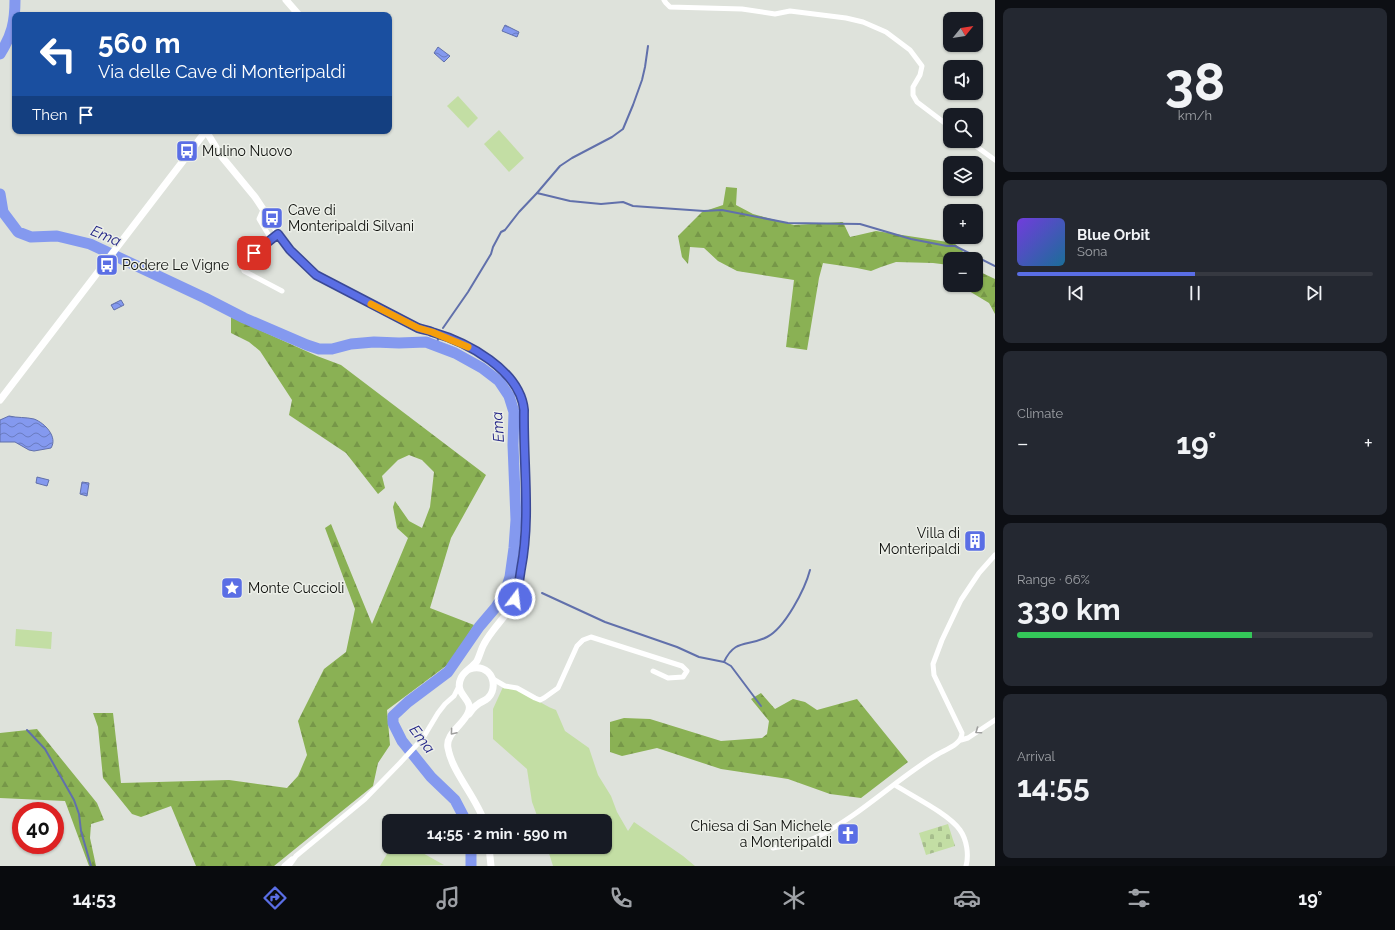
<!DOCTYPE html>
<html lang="en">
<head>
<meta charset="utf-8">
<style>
  body { margin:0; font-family:Raleway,sans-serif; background:#242831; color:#f1f3f6; height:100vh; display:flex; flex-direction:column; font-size:15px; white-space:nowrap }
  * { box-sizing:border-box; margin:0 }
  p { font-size:13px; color:#9ea1a6 }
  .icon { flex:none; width:22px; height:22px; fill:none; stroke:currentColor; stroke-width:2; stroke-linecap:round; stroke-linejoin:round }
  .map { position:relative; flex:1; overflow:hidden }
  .panel { display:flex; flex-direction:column; gap:8px; padding:8px; background:#0d0f14; width:400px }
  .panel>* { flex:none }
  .hud { position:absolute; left:12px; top:12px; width:380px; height:122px; border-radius:8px; box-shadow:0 1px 3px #0004; background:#1a4fa0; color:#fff; overflow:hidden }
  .needle { width:26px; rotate:60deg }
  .buttons { position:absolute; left:943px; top:12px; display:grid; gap:8px }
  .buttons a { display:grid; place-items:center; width:40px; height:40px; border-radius:8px; background:#171b24; box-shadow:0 1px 3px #0004; font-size:20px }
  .speed { position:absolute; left:12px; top:802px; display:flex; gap:8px; font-size:20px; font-weight:700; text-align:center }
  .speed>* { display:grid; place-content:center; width:52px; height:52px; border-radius:50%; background:#171b24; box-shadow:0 1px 3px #0004; line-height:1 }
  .speed .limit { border:6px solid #d22; background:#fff; color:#111 }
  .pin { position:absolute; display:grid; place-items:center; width:34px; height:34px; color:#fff; margin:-17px; border-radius:8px; box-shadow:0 2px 6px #0006 }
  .me { position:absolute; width:44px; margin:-22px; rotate:15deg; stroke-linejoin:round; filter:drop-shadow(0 0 3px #0008) }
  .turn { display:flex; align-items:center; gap:14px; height:84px; padding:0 20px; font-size:18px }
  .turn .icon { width:52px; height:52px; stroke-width:2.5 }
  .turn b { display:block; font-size:28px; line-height:34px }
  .then { display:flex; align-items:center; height:38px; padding:0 20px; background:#0003; gap:8px; font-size:15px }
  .big { font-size:30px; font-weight:700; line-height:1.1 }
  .panel .card { flex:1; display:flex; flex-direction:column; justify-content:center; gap:6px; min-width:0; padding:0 14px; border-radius:8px; background:#242831 }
  .panel .dial { align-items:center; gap:0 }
  .dial b { font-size:52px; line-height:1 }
  .song { display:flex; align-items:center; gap:12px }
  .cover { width:48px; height:48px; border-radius:6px; background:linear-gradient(135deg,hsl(260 70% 55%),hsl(200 70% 35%)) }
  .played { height:4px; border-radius:2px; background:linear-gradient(90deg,#5a6ee5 50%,#363941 50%) }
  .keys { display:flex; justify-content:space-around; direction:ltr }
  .heat { display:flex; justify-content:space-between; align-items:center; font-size:22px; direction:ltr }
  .charge { height:6px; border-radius:3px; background:linear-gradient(90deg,#34c759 66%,#363941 0) }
  .trip { position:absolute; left:382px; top:814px; width:230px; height:40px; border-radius:8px; background:#171b24; box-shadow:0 1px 3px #0004; font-weight:700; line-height:40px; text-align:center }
  .menu { display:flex; height:64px; justify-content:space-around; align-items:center; background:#090b0e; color:#9ea1a6 }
  .menu .icon { width:28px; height:28px }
  .menu .on { color:#5a6ee5 }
  .menu b { font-size:18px; color:#f1f3f6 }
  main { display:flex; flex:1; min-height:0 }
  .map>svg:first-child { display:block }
  .green { fill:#c3dea4 }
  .forest { fill:url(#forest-firs) }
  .cemetery { fill:url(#cemetery-stones) }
  .water { fill:url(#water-waves); stroke:#6170ab }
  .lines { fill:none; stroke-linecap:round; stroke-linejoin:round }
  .stream { stroke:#6170ab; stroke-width:2 }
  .river { stroke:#8499ef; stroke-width:11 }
  .street { stroke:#fff; stroke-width:5 }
  .secondary { stroke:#fff; stroke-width:7 }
  .oneway { stroke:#9f9f9e }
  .route-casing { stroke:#3a4895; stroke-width:10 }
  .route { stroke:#5a6ee5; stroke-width:7 }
  .slow { stroke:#f59e0b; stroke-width:7 }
  .labels { text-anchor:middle; stroke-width:3; stroke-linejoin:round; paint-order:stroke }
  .poi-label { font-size:14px; fill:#0e100d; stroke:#ecefe8; text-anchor:start }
  .water-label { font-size:15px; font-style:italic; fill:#212386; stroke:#ecefe8 }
</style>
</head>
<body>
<main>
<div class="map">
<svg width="995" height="866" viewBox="0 0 995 866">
  <defs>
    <pattern id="forest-firs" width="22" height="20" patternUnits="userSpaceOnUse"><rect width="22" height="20" fill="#8ab154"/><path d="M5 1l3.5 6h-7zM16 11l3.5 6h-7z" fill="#769748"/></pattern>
    <pattern id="cemetery-stones" width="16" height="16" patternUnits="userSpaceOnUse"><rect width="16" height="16" fill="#c3dea4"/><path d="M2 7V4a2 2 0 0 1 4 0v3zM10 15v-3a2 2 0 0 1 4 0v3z" fill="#a6bd8c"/></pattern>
    <pattern id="water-waves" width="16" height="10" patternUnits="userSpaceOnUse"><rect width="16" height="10" fill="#8499ef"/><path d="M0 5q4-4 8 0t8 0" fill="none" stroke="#6a7bc0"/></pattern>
  </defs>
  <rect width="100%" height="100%" fill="#dee2db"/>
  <g class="green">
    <path d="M 458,96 L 478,118 L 468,128 L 447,106 Z"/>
    <path d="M 499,130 L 524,158 L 509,172 L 484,144 Z"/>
    <path d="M 16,629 L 52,632 L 51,649 L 15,646 Z"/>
    <path d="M 503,687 C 521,687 538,703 556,710 L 565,731 L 589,748 L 598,775 L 611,796 L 617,812 L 628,831 L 634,822 L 683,856 L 695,866 L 553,866 L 547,847 L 605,847 L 605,821 L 539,821 L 532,802 L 527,769 L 493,739 L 493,709 Z"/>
    <path d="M 391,847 L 412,847 L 444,865 L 380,866 Z"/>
  </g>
  <g class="forest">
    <path d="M 726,187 L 737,188 L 736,205 L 753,214 L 794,225 L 843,222 L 850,237 L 876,231 L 954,243 L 963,251 L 958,259 L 950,259 L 950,265 L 949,265 L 933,263 L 896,262 L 881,267 L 871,271 L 857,268 L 823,263 L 819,278 L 807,350 L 786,347 L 794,280 L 737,271 L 718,261 L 704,248 L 690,247 L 688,264 L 682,257 L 678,236 L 702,212 L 723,205 Z"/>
    <path d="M 976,270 L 995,279 L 995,314 L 989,303 L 959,285 L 976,285 Z"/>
    <path d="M 231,317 L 317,356 L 341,365 L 486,475 L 451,538 L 430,608 L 474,625 L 450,663 L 387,710 L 390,745 L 378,763 L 373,786 L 274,866 L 196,866 L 171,806 L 141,817 L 132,814 L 103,778 L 98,727 L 93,713 L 113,713 L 121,783 L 229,780 L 287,788 L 298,776 L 307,755 L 298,721 L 324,669 L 346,652 L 355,609 L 325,528 L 331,524 L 372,624 L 408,538 L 397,528 L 393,507 L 395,501 L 409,521 L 422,528 L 430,507 L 434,472 L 422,460 L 409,455 L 398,460 L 382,476 L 385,488 L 378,494 L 346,453 L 289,415 L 292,400 L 260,351 L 249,342 L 231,333 Z"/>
    <path d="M 761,693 L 775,709 L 793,699 L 805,702 L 817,710 L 857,699 L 908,762 L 861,798 L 830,794 L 788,779 L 721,769 L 657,748 L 622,756 L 610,752 L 610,722 L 624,718 L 650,719 L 721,741 L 762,738 L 767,734 L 769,721 L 751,699 Z"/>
    <path d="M 37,729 L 97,803 L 104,820 L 91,824 L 90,838 L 96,866 L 89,866 L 65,801 L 0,798 L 0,733 Z"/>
  </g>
  <path class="cemetery" d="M 948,824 L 955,846 L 926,855 L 919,833 Z"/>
  <g class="water">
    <path d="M 505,25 L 519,32 L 517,37 L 502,31 Z"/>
    <path d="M 438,47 L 450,56 L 444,62 L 434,53 Z"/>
    <path d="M 121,300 L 124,305 L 114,310 L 111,305 Z"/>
    <path d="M 9,416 C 17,418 26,417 34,419 C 45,423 58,437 51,448 L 34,451 L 29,450 L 15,442 L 0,442 L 0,420 Z"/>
    <path d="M 37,477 L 49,480 L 47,486 L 36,483 Z"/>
    <path d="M 82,482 L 89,483 L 87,496 L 80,494 Z"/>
  </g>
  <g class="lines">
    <g class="stream">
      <path d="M 537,193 L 570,201 L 601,204 L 623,202 L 633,206 L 704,211 L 722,210 L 788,223 L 860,224 L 911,239 L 947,246 L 955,246 L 995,266"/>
      <path d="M 103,255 L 106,251"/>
      <path d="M 443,328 L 468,292 L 491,254 L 493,247 L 501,232 L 505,230 L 519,212 L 537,193 L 560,166 L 572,158 L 612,137 L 623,129 L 633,105 L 642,80 L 645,67 L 648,46"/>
      <path d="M 436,346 L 438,339"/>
      <path d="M 509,580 L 515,582"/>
      <path d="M 542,593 L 605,622 L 677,647 L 699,657 L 724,662 L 731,666 L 761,706"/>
      <path d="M 724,662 C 735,638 748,647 767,637 C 785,628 805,589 810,570"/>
      <path d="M 27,730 L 45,749 L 74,800 L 79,814 L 81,831 L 91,866"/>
    </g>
    <g class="river">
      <path d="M 0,54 C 12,35 15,22 15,0"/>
      <path d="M 0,194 L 3,212 L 18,232 L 31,237 L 57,236 L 90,244 L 205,298 L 244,318 L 307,345 L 319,349 L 332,349 L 351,344 L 374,342 L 399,343 L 426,342 L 455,353 L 482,368 L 499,381 L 509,396 L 514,412 L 513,445 L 516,520 L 514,548 L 510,577 L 505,593 L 496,607 L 479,627 L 448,672 L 408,702 L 393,716 L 393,723 L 402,741 L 431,777 L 455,800 L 466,821"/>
      <path d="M 471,847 L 471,866"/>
    </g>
    <g class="street">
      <path d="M 664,0 L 666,3 L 670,7 L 742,9 L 775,14 L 790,11 L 846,18 L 863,22 L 886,32 L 910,50 L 922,66 L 920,75 L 913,87 L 913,95 L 917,102 L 950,127"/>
      <path d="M 969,141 L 995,160"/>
      <path d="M 263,210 L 259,219 L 271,239"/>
      <path d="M 278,234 L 245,260 L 242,265 L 244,271 L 282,291"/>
      <path d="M 493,679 L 505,686 L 517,688 L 535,698 L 540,700 L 544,698 L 558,688 L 577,646 L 583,640 L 591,637 L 682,666 L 687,671 L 683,677 L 668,678 L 653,671"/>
      <path d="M 961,740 L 968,738 L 995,720"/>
      <path d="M 895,785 C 912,796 949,814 960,830 C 967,840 969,855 966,866"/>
      <path d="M 773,848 C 788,845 804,844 817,837 C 861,815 896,779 938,754 C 947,749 962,744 962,733 L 934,675 L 933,664 L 942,640 L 961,600 L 979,573 L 995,555"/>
      <path d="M 284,866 L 292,859"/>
      <path d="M 289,866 L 296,856 L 365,799 L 400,763 L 423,738 L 438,713 L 445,704 L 454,696 L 459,686"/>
    </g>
    <g class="secondary">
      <path d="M 286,0 L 299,15"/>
      <path d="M 206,131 L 222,157 L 255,197 L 290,250 L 302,263 L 316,275 L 418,328 C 423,329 428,330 433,332 C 467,342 520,370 524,410 C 524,470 533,532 518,591 C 512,613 494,625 484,644 C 481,649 480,655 477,661 C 472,668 464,671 461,678 C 453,695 475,699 468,713 C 463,725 445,734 448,748 C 452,772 476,797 484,821"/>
      <path d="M 0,400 L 206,131"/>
      <path d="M 469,714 C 471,711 474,707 477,705 C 480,702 485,701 488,698 C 495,691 495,679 488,672 C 483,668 476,667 470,669"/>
      <path d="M 489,847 L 491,866"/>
    </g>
  </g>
  <defs><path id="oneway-chevron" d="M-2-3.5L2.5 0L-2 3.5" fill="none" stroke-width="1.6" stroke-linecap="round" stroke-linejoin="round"/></defs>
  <g class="oneway">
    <use href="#oneway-chevron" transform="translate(978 731) rotate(145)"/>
    <use href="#oneway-chevron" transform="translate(453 732) rotate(130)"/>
  </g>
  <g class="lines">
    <g class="route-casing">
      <path id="route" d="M 254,253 L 278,234 L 290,250 L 316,275 L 418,328 C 423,330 428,330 432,332 C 467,342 520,370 524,410 C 523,463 531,517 521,569 C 520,579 518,589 515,599"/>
    </g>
    <use href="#route" class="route"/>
    <path class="slow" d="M 371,304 L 418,328 L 432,332 L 468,347"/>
  </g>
  <defs>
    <g id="bus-square" transform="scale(1.15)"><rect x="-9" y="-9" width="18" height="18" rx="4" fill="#5a6ee5" stroke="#ecefe8"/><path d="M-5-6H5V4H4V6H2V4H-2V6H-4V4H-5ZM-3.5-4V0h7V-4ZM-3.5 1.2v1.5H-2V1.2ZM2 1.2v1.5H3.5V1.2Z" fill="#fff"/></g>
    <g id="building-square" transform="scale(1.15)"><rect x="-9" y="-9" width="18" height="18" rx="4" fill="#5a6ee5" stroke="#ecefe8"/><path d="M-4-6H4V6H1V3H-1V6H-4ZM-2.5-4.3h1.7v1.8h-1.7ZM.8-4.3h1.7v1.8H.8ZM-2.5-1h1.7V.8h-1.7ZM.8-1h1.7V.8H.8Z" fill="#fff"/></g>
    <g id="sight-square" transform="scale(1.15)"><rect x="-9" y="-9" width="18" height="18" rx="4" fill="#5a6ee5" stroke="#ecefe8"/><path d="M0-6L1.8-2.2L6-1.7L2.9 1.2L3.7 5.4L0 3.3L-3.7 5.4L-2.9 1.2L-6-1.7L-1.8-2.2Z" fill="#fff"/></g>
    <g id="church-square" transform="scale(1.15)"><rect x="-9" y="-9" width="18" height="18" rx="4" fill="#5a6ee5" stroke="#ecefe8"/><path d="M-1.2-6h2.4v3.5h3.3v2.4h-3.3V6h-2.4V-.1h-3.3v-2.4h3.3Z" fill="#fff"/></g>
  </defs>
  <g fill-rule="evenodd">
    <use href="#bus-square" x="187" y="151"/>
    <use href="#bus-square" x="272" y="218"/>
    <use href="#bus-square" x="107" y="265"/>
    <use href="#building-square" x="975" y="541"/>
    <use href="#sight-square" x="232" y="588"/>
    <use href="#church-square" x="848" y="834"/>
  </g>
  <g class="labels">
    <g class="poi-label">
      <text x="202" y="156">Mulino Nuovo</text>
      <text x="288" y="215">Cave di<tspan x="288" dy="16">Monteripaldi Silvani</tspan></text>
      <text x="122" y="270">Podere Le Vigne</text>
      <text x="960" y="538" text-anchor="end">Villa di<tspan x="960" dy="16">Monteripaldi</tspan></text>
      <text x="248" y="593">Monte Cuccioli</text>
      <text x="832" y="831" text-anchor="end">Chiesa di San Michele<tspan x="832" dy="16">a Monteripaldi</tspan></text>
    </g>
    <g class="water-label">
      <text transform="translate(106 236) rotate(23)" y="5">Ema</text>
      <text transform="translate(498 427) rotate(-94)" y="5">Ema</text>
      <text transform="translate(422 739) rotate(53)" y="5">Ema</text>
    </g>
  </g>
</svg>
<div class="buttons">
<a><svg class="needle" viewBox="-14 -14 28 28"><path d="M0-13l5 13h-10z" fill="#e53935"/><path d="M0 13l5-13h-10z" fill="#9ea1a6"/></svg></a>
<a><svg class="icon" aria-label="sound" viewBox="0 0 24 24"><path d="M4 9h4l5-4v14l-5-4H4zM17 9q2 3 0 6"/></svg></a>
<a><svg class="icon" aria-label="search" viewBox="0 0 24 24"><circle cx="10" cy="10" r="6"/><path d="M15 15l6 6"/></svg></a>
<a><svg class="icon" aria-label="layers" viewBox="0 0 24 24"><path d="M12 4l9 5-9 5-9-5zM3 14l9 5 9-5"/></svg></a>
<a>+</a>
<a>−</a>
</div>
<div class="speed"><div class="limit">40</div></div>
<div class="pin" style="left:254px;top:253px;background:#d93025"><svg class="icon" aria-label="arrive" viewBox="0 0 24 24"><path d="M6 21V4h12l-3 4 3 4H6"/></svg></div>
<svg class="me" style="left:515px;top:599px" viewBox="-20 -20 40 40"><circle r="17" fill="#5a6ee5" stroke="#fff" stroke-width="3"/><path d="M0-11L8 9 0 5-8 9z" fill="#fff"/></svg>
<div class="trip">14:55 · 2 min · 590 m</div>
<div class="hud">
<div class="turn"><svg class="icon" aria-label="left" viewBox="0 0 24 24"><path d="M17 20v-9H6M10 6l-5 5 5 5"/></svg><div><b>560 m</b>Via delle Cave di Monteripaldi</div></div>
<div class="then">Then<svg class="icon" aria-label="arrive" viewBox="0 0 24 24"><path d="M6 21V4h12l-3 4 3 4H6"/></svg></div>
</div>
</div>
<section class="panel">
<div class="card dial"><b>38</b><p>km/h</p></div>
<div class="card">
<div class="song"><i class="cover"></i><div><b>Blue Orbit</b><p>Sona</p></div></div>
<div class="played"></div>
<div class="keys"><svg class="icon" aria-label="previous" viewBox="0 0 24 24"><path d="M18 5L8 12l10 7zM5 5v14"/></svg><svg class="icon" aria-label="pause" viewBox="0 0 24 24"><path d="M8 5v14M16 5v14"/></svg><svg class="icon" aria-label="next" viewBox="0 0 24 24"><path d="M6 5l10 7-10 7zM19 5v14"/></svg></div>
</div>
<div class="card"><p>Climate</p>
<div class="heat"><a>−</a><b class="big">19°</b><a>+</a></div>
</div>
<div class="card"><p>Range · 66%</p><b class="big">330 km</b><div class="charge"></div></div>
<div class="card"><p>Arrival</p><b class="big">14:55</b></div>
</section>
</main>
<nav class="menu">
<b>14:53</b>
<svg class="icon on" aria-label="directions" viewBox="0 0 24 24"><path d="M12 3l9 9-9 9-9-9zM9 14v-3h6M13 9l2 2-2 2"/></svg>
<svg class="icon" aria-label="music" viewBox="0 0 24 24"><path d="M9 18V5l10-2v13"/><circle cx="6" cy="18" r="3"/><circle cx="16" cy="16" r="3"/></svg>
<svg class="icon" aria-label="phone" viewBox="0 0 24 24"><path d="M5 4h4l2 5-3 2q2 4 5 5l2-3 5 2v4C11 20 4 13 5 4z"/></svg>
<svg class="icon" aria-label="climate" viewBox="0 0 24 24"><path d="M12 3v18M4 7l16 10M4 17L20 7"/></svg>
<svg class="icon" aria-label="car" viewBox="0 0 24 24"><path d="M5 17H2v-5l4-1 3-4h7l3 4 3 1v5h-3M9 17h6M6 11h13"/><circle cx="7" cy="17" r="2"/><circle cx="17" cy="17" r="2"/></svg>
<svg class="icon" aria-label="filters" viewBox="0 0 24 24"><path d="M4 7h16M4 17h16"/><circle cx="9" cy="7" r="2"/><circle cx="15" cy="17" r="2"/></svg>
<b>19°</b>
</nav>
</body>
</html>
